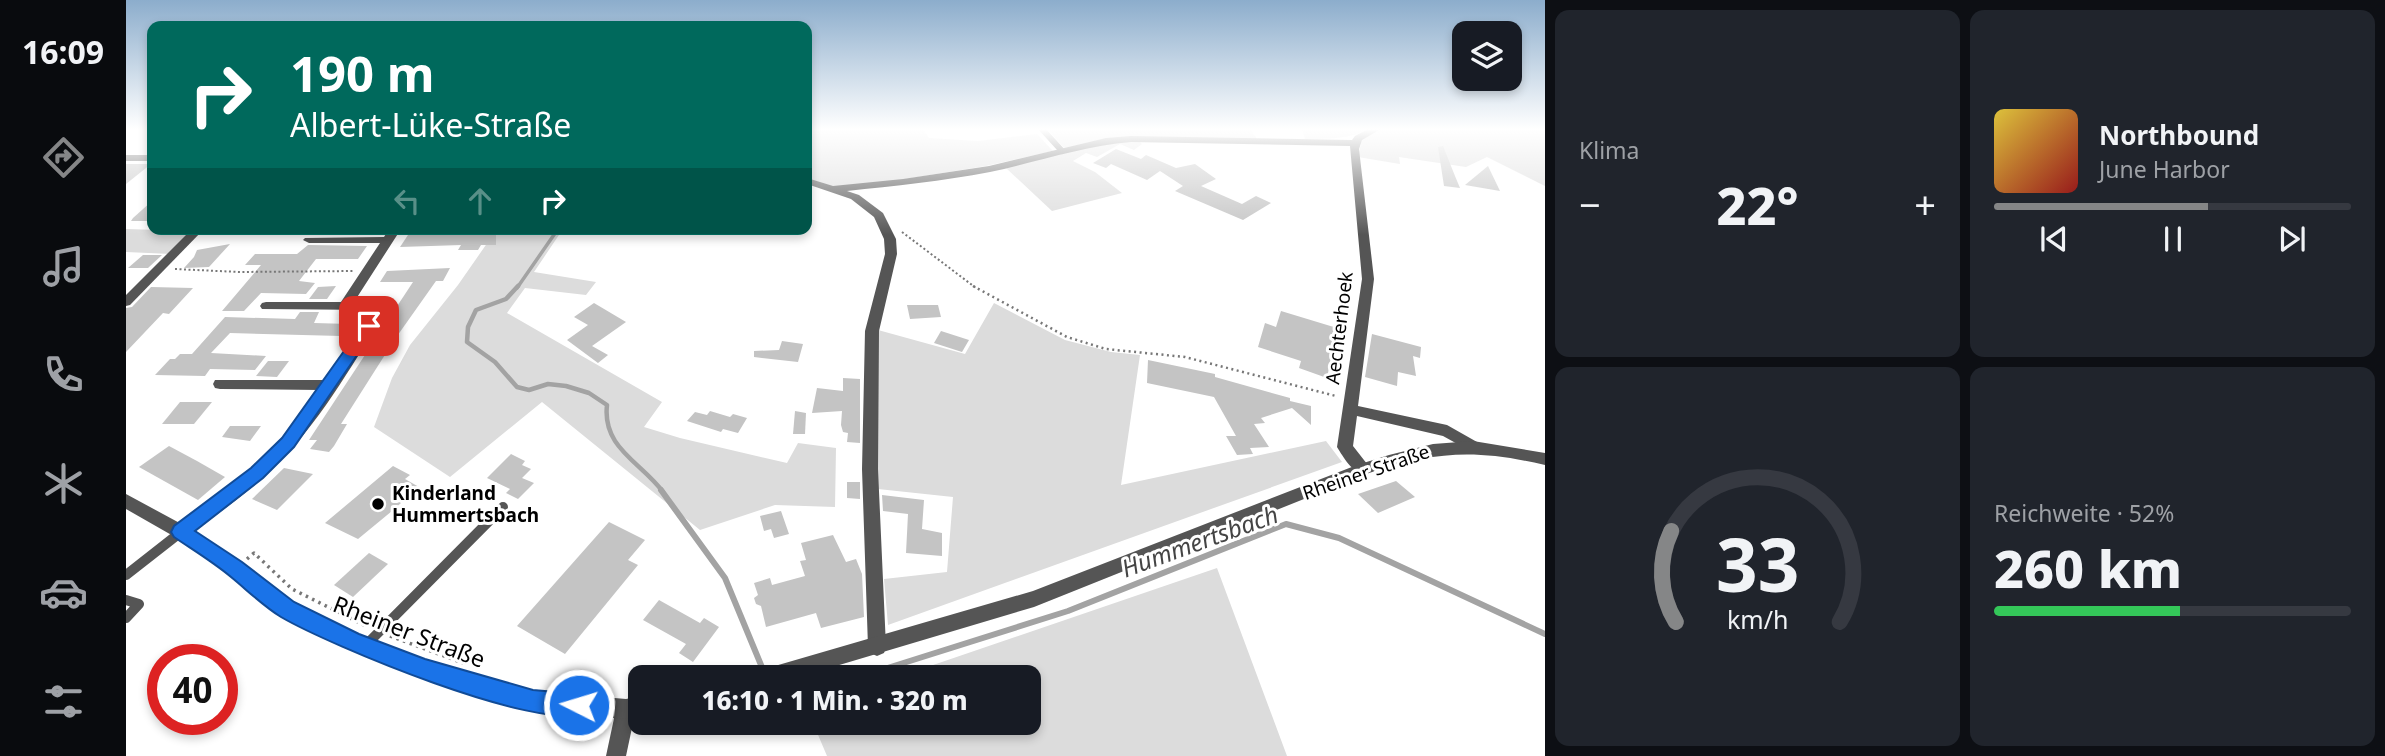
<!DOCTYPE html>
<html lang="de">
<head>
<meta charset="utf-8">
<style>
  body { margin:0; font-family:"Noto Sans",sans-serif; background:#20242c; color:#f1f3f6; height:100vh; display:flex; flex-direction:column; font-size:26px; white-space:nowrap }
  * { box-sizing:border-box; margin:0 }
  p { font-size:23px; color:#9ea1a6 }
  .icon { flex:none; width:38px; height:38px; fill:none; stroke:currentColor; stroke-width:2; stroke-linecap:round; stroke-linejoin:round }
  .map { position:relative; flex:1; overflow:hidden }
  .details { display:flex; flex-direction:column; gap:10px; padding:10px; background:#0d0f14; width:840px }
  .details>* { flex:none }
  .banner { position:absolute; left:21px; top:21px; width:665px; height:214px; border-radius:14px; box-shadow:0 4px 10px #0003; background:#00695c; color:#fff; overflow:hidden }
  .controls { position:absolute; left:1326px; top:21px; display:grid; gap:14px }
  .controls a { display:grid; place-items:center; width:70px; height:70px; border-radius:14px; background:#171b24; box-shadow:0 4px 10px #0003; font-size:35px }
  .speed { position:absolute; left:21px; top:644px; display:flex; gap:14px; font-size:35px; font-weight:700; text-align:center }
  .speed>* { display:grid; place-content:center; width:91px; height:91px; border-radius:50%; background:#171b24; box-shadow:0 4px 10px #0003; line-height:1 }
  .speed .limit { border:10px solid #d22; background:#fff; color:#111 }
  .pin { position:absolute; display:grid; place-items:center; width:60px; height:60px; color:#fff; margin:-30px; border-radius:14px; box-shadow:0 4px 10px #0006 }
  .me { position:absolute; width:77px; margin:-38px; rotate:275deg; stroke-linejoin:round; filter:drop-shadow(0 0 5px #0008) }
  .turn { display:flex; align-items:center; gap:24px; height:147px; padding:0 28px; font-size:32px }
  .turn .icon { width:91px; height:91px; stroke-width:2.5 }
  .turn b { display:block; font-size:49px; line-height:60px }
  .lanes { display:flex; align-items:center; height:66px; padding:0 28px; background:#0003; justify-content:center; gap:35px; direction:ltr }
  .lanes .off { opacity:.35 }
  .big { font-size:52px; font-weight:800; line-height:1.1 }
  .details .tile { flex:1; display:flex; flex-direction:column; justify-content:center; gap:10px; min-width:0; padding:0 24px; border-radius:14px; background:#20242c }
  .details .dial { align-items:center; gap:0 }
  .dial svg { height:182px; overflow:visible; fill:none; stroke:#363941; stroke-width:7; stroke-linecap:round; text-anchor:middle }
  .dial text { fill:#f1f3f6; stroke:none }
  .song { display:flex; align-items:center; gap:21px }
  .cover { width:84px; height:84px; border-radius:10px; background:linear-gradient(135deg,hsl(50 70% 55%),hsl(0 70% 35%)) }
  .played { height:7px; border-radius:4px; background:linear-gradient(90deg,#858687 60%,#363941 60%) }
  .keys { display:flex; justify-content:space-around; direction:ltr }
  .heat { display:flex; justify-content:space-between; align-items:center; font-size:38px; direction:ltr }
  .charge { height:10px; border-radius:5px; background:linear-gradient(90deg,#34c759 52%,#363941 0) }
  .details .tiles { flex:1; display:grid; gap:10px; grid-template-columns:repeat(2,1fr) }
  .trip { position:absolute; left:502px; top:665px; width:413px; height:70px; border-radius:14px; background:#171b24; box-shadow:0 4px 10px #0003; font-weight:800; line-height:70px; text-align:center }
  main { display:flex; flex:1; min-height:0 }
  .tabs { display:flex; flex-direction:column; width:126px; justify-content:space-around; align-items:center; background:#090b0e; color:#9ea1a6 }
  .tabs .icon { width:49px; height:49px }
  .tabs .current { color:#858687 }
  .tabs b { font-size:32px; color:#f1f3f6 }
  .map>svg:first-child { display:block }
  .green { fill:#dcdcdc }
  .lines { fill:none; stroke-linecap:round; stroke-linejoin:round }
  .stream-far2 { stroke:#a3a3a3; stroke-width:3.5 }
  .stream-far1 { stroke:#a3a3a3; stroke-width:4.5 }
  .stream { stroke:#a3a3a3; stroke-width:6 }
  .building { fill:#c4c4c4 }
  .path-far2 { stroke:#777; stroke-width:2; stroke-dasharray:2 2.5; stroke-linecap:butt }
  .path-far1 { stroke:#777; stroke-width:2.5; stroke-dasharray:2 3.5; stroke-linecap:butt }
  .path { stroke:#777; stroke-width:3.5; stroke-dasharray:2.5 4.5; stroke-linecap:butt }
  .service-far1 { stroke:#555; stroke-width:6 }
  .service { stroke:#555; stroke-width:10 }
  .minor { fill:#555; fill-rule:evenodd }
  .tertiary { fill:#555; fill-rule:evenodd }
  .route { fill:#1a73e8; stroke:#114b97; stroke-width:2 }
  .poi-dot { fill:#000; stroke:#fff; stroke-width:2.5 }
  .labels { text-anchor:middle; stroke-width:6; stroke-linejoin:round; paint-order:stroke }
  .street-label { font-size:19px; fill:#000; stroke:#fff }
  .poi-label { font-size:19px; font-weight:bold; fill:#000; stroke:#fff; text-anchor:start }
  .near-street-label { font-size:23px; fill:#000; stroke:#fff }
  .near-water-label { font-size:24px; font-style:italic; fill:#444; stroke:#fff }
</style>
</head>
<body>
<main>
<nav class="tabs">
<b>16:09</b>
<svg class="icon current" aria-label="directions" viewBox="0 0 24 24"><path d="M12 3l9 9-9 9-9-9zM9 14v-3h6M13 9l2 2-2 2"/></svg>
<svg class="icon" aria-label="music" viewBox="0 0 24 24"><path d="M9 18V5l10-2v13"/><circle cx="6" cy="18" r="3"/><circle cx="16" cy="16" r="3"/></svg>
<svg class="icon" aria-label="phone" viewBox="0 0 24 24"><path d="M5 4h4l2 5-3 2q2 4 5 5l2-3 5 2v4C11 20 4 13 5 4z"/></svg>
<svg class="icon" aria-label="climate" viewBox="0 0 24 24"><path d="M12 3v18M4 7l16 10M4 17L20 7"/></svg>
<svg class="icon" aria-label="car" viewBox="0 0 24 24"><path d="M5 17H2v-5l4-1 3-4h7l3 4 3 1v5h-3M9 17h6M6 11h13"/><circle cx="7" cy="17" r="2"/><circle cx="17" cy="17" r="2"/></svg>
<svg class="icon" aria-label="filters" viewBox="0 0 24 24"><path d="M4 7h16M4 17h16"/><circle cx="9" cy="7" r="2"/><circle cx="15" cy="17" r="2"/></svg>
</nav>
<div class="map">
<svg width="1419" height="756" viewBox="0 0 1419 756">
  <rect width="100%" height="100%" fill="#fff"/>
  <g class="green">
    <path d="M 681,129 L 797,129 L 803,138 L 852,141 L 911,134 L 927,151 L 860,166 L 773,180 L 705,187 L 681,178 Z"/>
    <path d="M 921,129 L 1124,129 L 1131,139 L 977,139 L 938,148 Z"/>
    <path d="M 1176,129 L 1245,129 C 1222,139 1203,139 1179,139 Z"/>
    <path d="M 1256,129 L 1419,129 L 1419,186 L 1361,157 L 1340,167 L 1273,157 L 1274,164 L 1232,157 L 1236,139 Z"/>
    <path d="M 1013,141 L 1016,144 L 1008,150 L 994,144 L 971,157 L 960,153 L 947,161 L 969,172 L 996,193 L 926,211 L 879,167 L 978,142 Z"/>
    <path d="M 0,229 L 67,231 L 45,254 L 0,252 Z"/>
    <path d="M 371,229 L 437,229 L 408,272 L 470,282 L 460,295 L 399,288 L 381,313 L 536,402 L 518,427 L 554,438 L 661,463 L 672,443 L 710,448 L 709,507 L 649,505 L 574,530 L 416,402 L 324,477 L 248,427 L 266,378 L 284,345 L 332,285 Z"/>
    <path d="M 868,303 L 939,340 L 985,352 L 1014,355 L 995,485 L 1200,441 L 1216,462 L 762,625 L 758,579 L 821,572 L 827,497 L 752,489 L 752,330 L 839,354 Z"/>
    <path d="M 1091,568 L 1161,756 L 701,756 L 687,723 L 903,723 L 903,677 L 772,677 Z"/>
  </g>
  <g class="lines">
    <path class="stream-far2" d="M 391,288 L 432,229"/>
    <path class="stream-far1" d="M 392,286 L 380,299 L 350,310 L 342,327 L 341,342 L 369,362 L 391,387 L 403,390 L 422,384 L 440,386 L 463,393 L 481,405 C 476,448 515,462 537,492"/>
    <g class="stream">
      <path d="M 535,490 L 599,578 L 640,677"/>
      <path d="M 733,677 L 942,611 L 1160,524 L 1213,538 L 1419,634"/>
    </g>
  </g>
  <g class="building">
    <path d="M 1317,146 L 1329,176 L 1334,188 L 1318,186 L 1312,147 Z"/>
    <path d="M 990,149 L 1015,159 L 1020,155 L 1050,168 L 1069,164 L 1090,179 L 1075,186 L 1116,204 L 1130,196 L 1145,203 L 1117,220 L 1049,191 L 1057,186 L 1034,171 L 1021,180 L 985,164 L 980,168 L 967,163 Z"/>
    <path d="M 0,164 L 25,164 L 0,184 Z"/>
    <path d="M 1362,166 L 1374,191 L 1339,185 Z"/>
    <path d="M 26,201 L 26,221 L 5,221 L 7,218 Z"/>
    <path d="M 195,229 L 250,229 L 247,235 L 190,235 Z"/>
    <path d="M 370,234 L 370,245 L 355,245 L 352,250 L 332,250 L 335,245 L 274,247 L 282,235 Z"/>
    <path d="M 104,244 L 83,267 L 58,268 L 68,257 L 71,250 Z"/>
    <path d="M 182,245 L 241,246 L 232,259 L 190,259 L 173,281 L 189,283 L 180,294 L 135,293 L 118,311 L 96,311 L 135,265 L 119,265 L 129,254 L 171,254 Z"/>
    <path d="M 17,255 L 36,255 L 22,268 L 2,268 Z"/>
    <path d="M 324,268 L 317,281 L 310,281 L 269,339 L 215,424 L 221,424 L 208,446 L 203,452 L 184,449 L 191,440 L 183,440 L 287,282 L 254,282 L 261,271 Z"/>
    <path d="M 210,286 L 201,299 L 183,299 L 192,287 Z"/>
    <path d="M 25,287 L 67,288 L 43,314 L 37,313 L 0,352 L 0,308 L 6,307 Z"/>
    <path d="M 468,303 L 500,322 L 466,346 L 482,355 L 472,363 L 441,340 L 462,325 L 448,317 Z"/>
    <path d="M 781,305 L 812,305 L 815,317 L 784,319 Z"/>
    <path d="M 1155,311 L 1211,328 L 1201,378 L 1173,368 L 1175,361 L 1132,347 L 1139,323 L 1150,327 Z"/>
    <path d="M 174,312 L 193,312 L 188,323 L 224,324 L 215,336 L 104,333 L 85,353 L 140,356 L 129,370 L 84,369 L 79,376 L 29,375 L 44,359 L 49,359 L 54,354 L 66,354 L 99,317 L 169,319 Z"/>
    <path d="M 815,331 L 843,340 L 836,352 L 808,343 Z"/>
    <path d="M 1246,334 L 1295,347 L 1294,358 L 1287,356 L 1290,376 L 1272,372 L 1271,386 L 1239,377 Z"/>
    <path d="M 656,341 L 677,344 L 672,362 L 628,357 L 628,351 L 653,350 Z"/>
    <path d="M 1022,360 L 1089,374 L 1089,377 L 1164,398 L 1164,401 L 1185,406 L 1185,425 L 1166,408 L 1135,418 L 1139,423 L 1128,424 L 1143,447 L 1124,448 L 1127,454 L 1111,455 L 1100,436 L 1110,436 L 1088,397 L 1021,383 Z"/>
    <path d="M 142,361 L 163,361 L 151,377 L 130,376 Z"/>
    <path d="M 717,378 L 734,379 L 734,443 L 721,442 L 722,433 L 717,432 L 715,425 L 716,411 L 686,413 L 691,388 L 717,391 Z"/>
    <path d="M 54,402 L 86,402 L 68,424 L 36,424 Z"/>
    <path d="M 584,411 L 604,417 L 607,414 L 621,418 L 612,433 L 597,429 L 595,432 L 561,421 L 569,412 L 581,415 Z"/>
    <path d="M 669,411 L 680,413 L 679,434 L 667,434 Z"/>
    <path d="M 104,426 L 135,426 L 124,441 L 96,437 Z"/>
    <path d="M 43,446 L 71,461 L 99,477 L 72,500 L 13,467 Z"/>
    <path d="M 385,454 L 399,461 L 396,465 L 405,469 L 396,478 L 408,483 L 392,499 L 380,493 L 384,489 L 361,478 Z"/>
    <path d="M 267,466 L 284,475 L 279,479 L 293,487 L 266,511 L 232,539 L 199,523 Z"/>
    <path d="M 158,468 L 187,474 L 151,510 L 126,499 Z"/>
    <path d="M 1270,481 L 1289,497 L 1252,513 L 1232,494 Z"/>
    <path d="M 721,482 L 734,482 L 734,499 L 721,498 Z"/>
    <path d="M 756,495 L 798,500 L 796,529 L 816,533 L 816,556 L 780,553 L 782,514 L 757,511 Z"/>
    <path d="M 655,511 L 663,534 L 648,538 L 645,529 L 638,531 L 634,516 Z"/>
    <path d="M 483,522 L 519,540 L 502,560 L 512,565 L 439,654 L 391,626 Z"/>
    <path d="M 707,535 L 720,562 L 730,559 L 736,574 L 738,617 L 695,628 L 690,613 L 640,627 L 635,606 L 630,604 L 628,598 L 632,595 L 628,583 L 644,578 L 646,585 L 679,576 L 674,561 L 680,560 L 675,543 Z"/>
    <path d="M 243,553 L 262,564 L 227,597 L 208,585 Z"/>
    <path d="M 533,600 L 574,623 L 578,618 L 593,627 L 567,662 L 553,653 L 560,644 L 517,620 Z"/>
  </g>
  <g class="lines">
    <g class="path-far2">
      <path d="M 776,232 L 850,288"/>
      <path d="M 49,269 L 113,272 L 228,271"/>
    </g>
    <path class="path-far1" d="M 847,286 L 941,337 L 980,349 L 1059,357 L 1210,396"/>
    <g class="path">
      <path d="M 121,559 L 128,553 L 166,589 L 242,627"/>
      <path d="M 264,636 L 337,663"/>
      <path d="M 592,677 L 627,670"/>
    </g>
    <path class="service-far1" d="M 916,129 L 936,151"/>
    <g class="service">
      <path d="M 0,575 L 55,532"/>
      <path d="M 0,600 L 13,604 L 0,618"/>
      <path d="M 238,647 L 377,507"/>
    </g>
    <g class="minor">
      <path d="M 1242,129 L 1255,129 L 1236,140 L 1233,149 L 1248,279 L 1232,406 L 1321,425 L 1351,442 L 1354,446 L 1351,450 L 1346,452 L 1317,436 L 1231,416 L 1227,446 L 1245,469 L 1243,473 C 1228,477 1218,458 1211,447 L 1236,279 L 1224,146 L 1005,142 C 957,146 911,162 864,172 C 817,181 768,186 721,191 L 733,195 L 757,213 L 770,239 L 771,254 L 753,331 L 752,469 L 760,647 L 758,653 L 751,656 L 744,653 L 742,647 L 736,469 L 739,331 L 759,254 L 758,239 L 748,217 L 725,199 L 681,184 L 681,178 L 707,186 L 777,179 L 863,166 L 980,138 L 1005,136 L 1226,140 L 1229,136 Z"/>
      <rect x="0" y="155" width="26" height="6"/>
      <path d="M 66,229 L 78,229 L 4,305 L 0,306 L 0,295 Z"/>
      <path d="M 263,229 L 275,229 L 228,302 L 257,302 L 263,306 C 230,358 199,415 156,459 C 128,489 93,512 61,537 L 55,539 L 49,537 L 47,532 L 49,527 L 119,475 L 145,451 L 194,390 L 94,389 L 89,388 L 87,384 L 89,380 L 201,380 L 248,310 L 136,309 L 134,306 L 136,303 L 140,302 L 215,302 L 254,243 L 183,243 L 177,240 L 179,238 L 258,237 Z"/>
      <path d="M 500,699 L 507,702 L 510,709 L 500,756 L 480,756 L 490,709 L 493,702 Z"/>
    </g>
    <g class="tertiary">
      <path d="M 1347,441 L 1419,453 L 1419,465 C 1350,449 1310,451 1243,473 L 908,607 L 673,677 L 632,677 L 635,670 L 642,668 L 907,591 L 1231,465 L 1263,455 L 1307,444 Z"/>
      <path d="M 0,494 L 61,527 L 115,563 L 166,603 L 243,640 L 299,661 L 407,691 L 500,699 L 514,696 L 514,716 L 500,719 L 407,711 L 299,679 L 231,653 L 154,615 L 103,573 L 49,537 L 0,509 Z"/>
    </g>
  </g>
  <linearGradient id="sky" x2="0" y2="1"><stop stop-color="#8cadcc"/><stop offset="0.55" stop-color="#fff"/><stop offset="1" stop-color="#fff" stop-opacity="0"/></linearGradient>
  <rect width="1419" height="235" fill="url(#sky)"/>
  <path class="route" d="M 243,321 L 251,326 L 168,447 L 137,478 L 69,531 L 116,562 L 168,602 L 233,634 L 299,659 L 407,690 L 453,694 L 461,697 L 465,705 L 461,713 C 413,733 203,645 155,617 C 137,606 121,590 105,577 C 87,562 67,550 48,537 L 45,532 L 48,526 L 125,468 L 156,438 L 238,323 Z"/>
  <circle class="poi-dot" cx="252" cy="504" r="7"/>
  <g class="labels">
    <g class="street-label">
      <text transform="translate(1213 328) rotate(-83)" y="7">Aechterhoek</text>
      <text transform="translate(1240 472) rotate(-19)" y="7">Rheiner Straße</text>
    </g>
    <g class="poi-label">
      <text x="266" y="500">Kinderland<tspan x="266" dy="22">Hummertsbach</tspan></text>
    </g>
    <g class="near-street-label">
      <text transform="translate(283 632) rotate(21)" y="8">Rheiner Straße</text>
    </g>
    <g class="near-water-label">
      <text transform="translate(1074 542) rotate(-20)" y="8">Hummertsbach</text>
    </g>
  </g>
</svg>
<div class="controls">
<a><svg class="icon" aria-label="layers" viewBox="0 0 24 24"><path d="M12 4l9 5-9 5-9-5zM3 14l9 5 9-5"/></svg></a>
</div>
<div class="speed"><div class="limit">40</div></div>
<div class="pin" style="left:243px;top:326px;background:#d93025"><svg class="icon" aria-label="arrive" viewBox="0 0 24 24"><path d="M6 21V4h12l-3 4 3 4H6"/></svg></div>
<svg class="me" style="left:453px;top:705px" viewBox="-20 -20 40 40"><circle r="17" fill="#1a73e8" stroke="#fff" stroke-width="3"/><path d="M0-11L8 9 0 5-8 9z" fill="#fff"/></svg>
<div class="trip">16:10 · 1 Min. · 320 m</div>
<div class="banner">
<div class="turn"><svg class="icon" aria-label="right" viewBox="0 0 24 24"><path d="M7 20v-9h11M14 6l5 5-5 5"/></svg><div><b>190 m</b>Albert-Lüke-Straße</div></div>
<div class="lanes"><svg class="icon off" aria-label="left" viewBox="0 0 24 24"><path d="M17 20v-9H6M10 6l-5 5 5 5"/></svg><svg class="icon off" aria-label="ahead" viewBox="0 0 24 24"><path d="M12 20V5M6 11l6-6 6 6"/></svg><svg class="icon" aria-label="right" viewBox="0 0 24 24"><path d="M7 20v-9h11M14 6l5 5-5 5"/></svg></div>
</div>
</div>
<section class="details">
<div class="tiles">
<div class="tile"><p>Klima</p>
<div class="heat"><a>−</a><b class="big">22°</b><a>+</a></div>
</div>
<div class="tile">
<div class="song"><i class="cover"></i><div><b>Northbound</b><p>June Harbor</p></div></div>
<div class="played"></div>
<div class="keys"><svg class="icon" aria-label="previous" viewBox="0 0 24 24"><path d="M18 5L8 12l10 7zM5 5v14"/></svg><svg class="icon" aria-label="pause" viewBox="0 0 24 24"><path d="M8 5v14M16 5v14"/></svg><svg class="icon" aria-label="next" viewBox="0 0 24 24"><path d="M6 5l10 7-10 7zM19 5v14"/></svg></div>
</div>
<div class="tile dial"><svg viewBox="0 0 100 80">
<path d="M14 69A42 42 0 1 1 86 69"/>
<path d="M14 69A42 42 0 0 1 12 29" stroke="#858687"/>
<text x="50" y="56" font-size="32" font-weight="700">33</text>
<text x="50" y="72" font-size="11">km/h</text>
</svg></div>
<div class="tile"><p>Reichweite · 52%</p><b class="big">260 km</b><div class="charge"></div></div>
</div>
</section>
</main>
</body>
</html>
